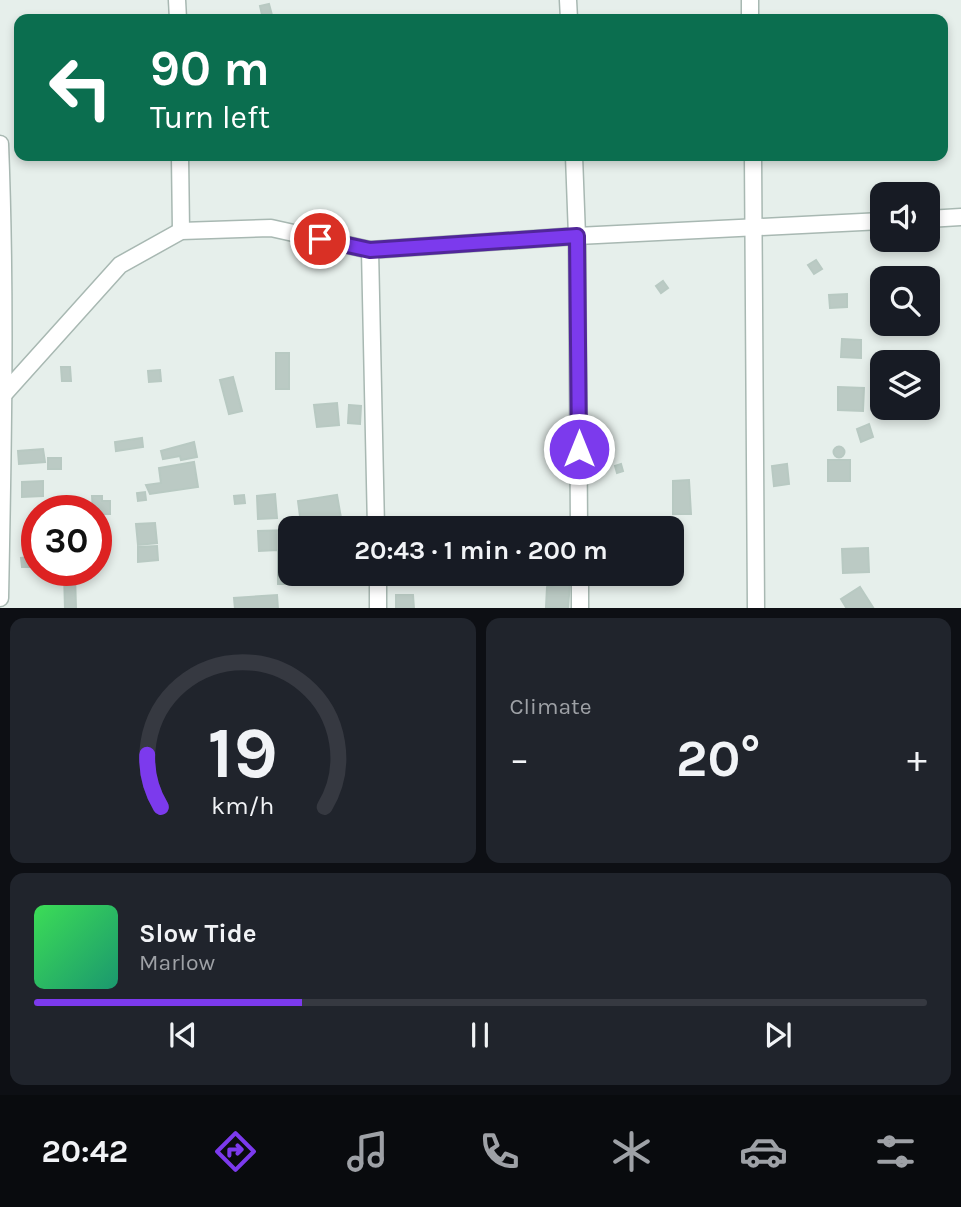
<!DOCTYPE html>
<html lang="en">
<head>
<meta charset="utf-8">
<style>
  body { margin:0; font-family:Karla,sans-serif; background:#20242c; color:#f1f3f6; height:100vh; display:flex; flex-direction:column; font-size:26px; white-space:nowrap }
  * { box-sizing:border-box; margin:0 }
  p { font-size:23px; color:#9ea1a6 }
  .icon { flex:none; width:38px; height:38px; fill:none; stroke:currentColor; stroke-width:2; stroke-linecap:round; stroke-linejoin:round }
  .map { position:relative; height:608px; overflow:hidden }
  .details { display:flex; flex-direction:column; gap:10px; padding:10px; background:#0d0f14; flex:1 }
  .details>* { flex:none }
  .top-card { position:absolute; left:14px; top:14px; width:934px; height:147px; border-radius:14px; box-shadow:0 4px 10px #0003; background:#0b6e4f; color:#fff; overflow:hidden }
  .controls { position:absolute; left:870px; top:182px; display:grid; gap:14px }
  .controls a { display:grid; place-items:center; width:70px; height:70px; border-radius:14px; background:#171b24; box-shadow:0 4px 10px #0003; font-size:35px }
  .speed { position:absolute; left:21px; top:495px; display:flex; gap:14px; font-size:35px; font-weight:700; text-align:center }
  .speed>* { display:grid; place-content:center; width:91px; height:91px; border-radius:50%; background:#171b24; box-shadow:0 4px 10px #0003; line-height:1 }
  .speed .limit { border:10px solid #d22; background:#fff; color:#111 }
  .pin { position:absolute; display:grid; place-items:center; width:60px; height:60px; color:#fff; margin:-30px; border:4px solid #fff; border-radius:50%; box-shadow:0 2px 7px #0007 }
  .me { position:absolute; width:77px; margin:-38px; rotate:0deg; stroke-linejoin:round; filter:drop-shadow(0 0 5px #0008) }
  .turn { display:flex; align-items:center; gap:24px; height:147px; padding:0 21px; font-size:32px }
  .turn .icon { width:91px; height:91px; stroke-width:2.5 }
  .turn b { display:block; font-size:49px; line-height:60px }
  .big { font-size:52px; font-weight:700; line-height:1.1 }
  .details .tile { flex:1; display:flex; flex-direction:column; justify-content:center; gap:10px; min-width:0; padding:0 24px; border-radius:14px; background:#20242c }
  .details .dial { align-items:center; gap:0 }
  .dial svg { height:182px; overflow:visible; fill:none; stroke:#363941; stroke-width:7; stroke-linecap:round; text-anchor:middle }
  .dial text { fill:#f1f3f6; stroke:none }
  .song { display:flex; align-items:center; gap:21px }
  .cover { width:84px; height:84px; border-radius:10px; background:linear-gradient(135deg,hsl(130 70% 55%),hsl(160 70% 35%)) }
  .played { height:7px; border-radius:4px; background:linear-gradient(90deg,#7c3aed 30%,#363941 30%) }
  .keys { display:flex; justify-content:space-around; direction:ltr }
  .heat { display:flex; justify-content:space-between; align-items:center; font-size:38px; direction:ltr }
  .details .tiles { flex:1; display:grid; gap:10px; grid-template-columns:1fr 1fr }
  .tile:last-child { grid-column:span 2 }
  .trip { position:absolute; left:278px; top:516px; width:406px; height:70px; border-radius:14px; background:#171b24; box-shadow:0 4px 10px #0003; font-weight:700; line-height:70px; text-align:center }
  .dock { display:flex; height:112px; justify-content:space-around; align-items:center; background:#090b0e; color:#9ea1a6 }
  .dock .icon { width:49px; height:49px }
  .dock .current { color:#7c3aed }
  .dock b { font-size:32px; color:#f1f3f6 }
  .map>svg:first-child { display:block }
  .building { fill:#bbcac4; stroke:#b8c9c2; stroke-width:2 }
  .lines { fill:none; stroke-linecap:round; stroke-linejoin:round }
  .street-casing { stroke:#a8b8b2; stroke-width:19 }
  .street { stroke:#fff; stroke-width:16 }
  .route-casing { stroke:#51269a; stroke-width:18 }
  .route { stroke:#7c3aed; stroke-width:12 }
</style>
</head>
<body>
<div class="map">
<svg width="961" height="609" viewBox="0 0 961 609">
  <rect width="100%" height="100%" fill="#e6efeb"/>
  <g class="building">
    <path d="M 269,4 L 273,19 L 263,19 L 260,6 Z"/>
    <path d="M 816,260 L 822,269 L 814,274 L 808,265 Z"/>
    <path d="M 663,281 L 668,288 L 661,293 L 656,286 Z"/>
    <path d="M 847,294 L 847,307 L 830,308 L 829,295 Z"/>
    <path d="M 842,339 L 861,340 L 861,358 L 841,357 Z"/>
    <rect x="276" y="353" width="13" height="36"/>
    <path d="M 880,356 L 885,362 L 882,362 L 882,385 L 876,385 L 876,375 L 879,373 L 872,362 Z"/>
    <path d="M 61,367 L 70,367 L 71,381 L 62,381 Z"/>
    <path d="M 160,370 L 161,381 L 149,382 L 148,371 Z"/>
    <path d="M 233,377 L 242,411 L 229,414 L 220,380 Z"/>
    <path d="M 838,387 L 864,388 L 863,411 L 838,410 Z"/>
    <path d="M 337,403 L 339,425 L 317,427 L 314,405 Z"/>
    <path d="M 349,405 L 361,406 L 360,424 L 348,423 Z"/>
    <path d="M 869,424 L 873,437 L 861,442 L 857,429 Z"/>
    <path d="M 142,438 L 143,447 L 116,451 L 115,442 Z"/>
    <path d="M 194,442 L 197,457 L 181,460 L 180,456 L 163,459 L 161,451 Z"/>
    <circle cx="839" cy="452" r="5.5"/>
    <path d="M 43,449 L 45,462 L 19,464 L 18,451 Z"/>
    <rect x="48" y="458" width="13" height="11"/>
    <rect x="828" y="460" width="22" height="21"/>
    <path d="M 194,462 L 198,487 L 150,494 L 146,485 L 161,483 L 159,468 Z"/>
    <path d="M 621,464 L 623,471 L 617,473 L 615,466 Z"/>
    <path d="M 787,464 L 789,484 L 774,486 L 772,466 Z"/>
    <path d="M 689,480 L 691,514 L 673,514 L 673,481 Z"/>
    <path d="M 43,481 L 43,496 L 22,497 L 22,482 Z"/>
    <path d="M 145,492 L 146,500 L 138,501 L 137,493 Z"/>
    <path d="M 275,494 L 277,518 L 258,519 L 257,496 Z"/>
    <path d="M 244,495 L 245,503 L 235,504 L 234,496 Z"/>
    <path d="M 337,495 L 341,518 L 301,524 L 298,501 Z"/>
    <path d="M 92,496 L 102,496 L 102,501 L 110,501 L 110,514 L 96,514 L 96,511 L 93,511 Z"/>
    <path d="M 155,523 L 157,543 L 138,545 L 136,524 Z"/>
    <path d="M 290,530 L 290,574 L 295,574 L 296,584 L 278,584 L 278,550 L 259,551 L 258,531 Z"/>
    <path d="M 157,546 L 158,560 L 138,562 L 138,547 Z"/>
    <path d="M 868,548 L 869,572 L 843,573 L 842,549 Z"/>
    <path d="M 30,557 L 31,567 L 22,567 L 21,558 Z"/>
    <path d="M 64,573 L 75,573 L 76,609 L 65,609 Z"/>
    <path d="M 348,574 L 359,574 L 359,578 L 348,579 Z"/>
    <path d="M 570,582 L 568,609 L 546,607 L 547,587 Z"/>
    <path d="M 860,587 L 874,609 L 847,609 L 841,599 Z"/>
    <path d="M 277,595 L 278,609 L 235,609 L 234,598 Z"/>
    <path d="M 396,595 L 413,595 L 414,609 L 396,609 Z"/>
  </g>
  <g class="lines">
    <g class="street-casing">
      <g id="street">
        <path d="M 177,0 L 178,19"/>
        <path d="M 568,0 L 569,19"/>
        <path d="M 750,0 L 750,19"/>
        <path d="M 0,144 C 6,295 3,446 0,598"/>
        <path d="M 180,156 L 181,231"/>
        <path d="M 574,156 L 577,236 L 579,528"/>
        <path d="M 753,156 L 756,609"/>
        <path d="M 928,219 L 961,217"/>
        <path d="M 370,250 L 376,528"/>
        <path d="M 0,394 L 5,393 L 120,265 L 181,231 L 271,228 L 370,250 L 577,236 L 882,221"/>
        <path d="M 378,574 L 378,609"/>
        <path d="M 580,574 L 580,609"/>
      </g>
    </g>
    <use href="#street" class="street"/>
  </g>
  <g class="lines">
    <g class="route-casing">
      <path id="route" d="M 320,239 L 370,250 L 577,236 L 579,449"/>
    </g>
    <use href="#route" class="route"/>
  </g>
</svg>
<div class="controls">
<a><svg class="icon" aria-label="sound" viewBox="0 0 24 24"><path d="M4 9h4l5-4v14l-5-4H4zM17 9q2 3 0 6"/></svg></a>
<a><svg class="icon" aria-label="search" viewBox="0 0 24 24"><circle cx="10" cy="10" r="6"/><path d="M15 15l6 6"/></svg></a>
<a><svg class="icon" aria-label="layers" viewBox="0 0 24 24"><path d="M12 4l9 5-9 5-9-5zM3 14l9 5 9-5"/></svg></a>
</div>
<div class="speed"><div class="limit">30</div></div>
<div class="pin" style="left:320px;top:239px;background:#d93025"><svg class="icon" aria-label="arrive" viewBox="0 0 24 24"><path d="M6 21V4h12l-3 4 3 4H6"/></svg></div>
<svg class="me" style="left:579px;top:449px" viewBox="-20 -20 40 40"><circle r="17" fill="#7c3aed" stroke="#fff" stroke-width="3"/><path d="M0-11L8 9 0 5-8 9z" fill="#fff"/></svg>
<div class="trip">20:43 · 1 min · 200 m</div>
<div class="top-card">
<div class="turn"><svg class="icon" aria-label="left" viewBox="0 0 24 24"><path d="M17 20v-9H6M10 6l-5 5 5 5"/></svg><div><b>90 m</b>Turn left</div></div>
</div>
</div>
<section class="details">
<div class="tiles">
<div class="tile dial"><svg viewBox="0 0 100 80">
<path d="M14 69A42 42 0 1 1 86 69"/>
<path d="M14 69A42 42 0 0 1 8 46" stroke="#7c3aed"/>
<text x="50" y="56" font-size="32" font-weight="700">19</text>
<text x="50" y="72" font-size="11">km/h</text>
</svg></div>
<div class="tile"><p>Climate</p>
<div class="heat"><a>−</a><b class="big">20°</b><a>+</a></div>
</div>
<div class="tile">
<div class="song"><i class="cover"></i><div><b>Slow Tide</b><p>Marlow</p></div></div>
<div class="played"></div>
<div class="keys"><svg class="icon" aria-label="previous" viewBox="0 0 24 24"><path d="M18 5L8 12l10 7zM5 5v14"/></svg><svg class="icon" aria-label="pause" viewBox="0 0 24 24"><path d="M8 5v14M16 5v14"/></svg><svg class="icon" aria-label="next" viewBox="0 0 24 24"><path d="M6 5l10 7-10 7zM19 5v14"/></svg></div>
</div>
</div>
</section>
<nav class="dock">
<b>20:42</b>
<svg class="icon current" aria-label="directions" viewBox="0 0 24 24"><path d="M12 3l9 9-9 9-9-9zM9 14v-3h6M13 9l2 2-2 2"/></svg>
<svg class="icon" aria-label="music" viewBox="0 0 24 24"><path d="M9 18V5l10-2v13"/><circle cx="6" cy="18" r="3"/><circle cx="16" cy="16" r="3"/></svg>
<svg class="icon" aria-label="phone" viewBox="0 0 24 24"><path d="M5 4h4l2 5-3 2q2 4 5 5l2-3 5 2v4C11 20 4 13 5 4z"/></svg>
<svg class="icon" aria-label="climate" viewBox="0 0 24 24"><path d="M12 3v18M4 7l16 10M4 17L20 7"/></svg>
<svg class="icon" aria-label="car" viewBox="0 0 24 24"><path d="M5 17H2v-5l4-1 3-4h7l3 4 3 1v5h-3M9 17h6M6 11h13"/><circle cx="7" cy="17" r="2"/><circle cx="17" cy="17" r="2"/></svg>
<svg class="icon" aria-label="filters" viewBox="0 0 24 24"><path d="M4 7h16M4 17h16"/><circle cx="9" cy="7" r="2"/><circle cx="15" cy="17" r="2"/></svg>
</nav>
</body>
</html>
